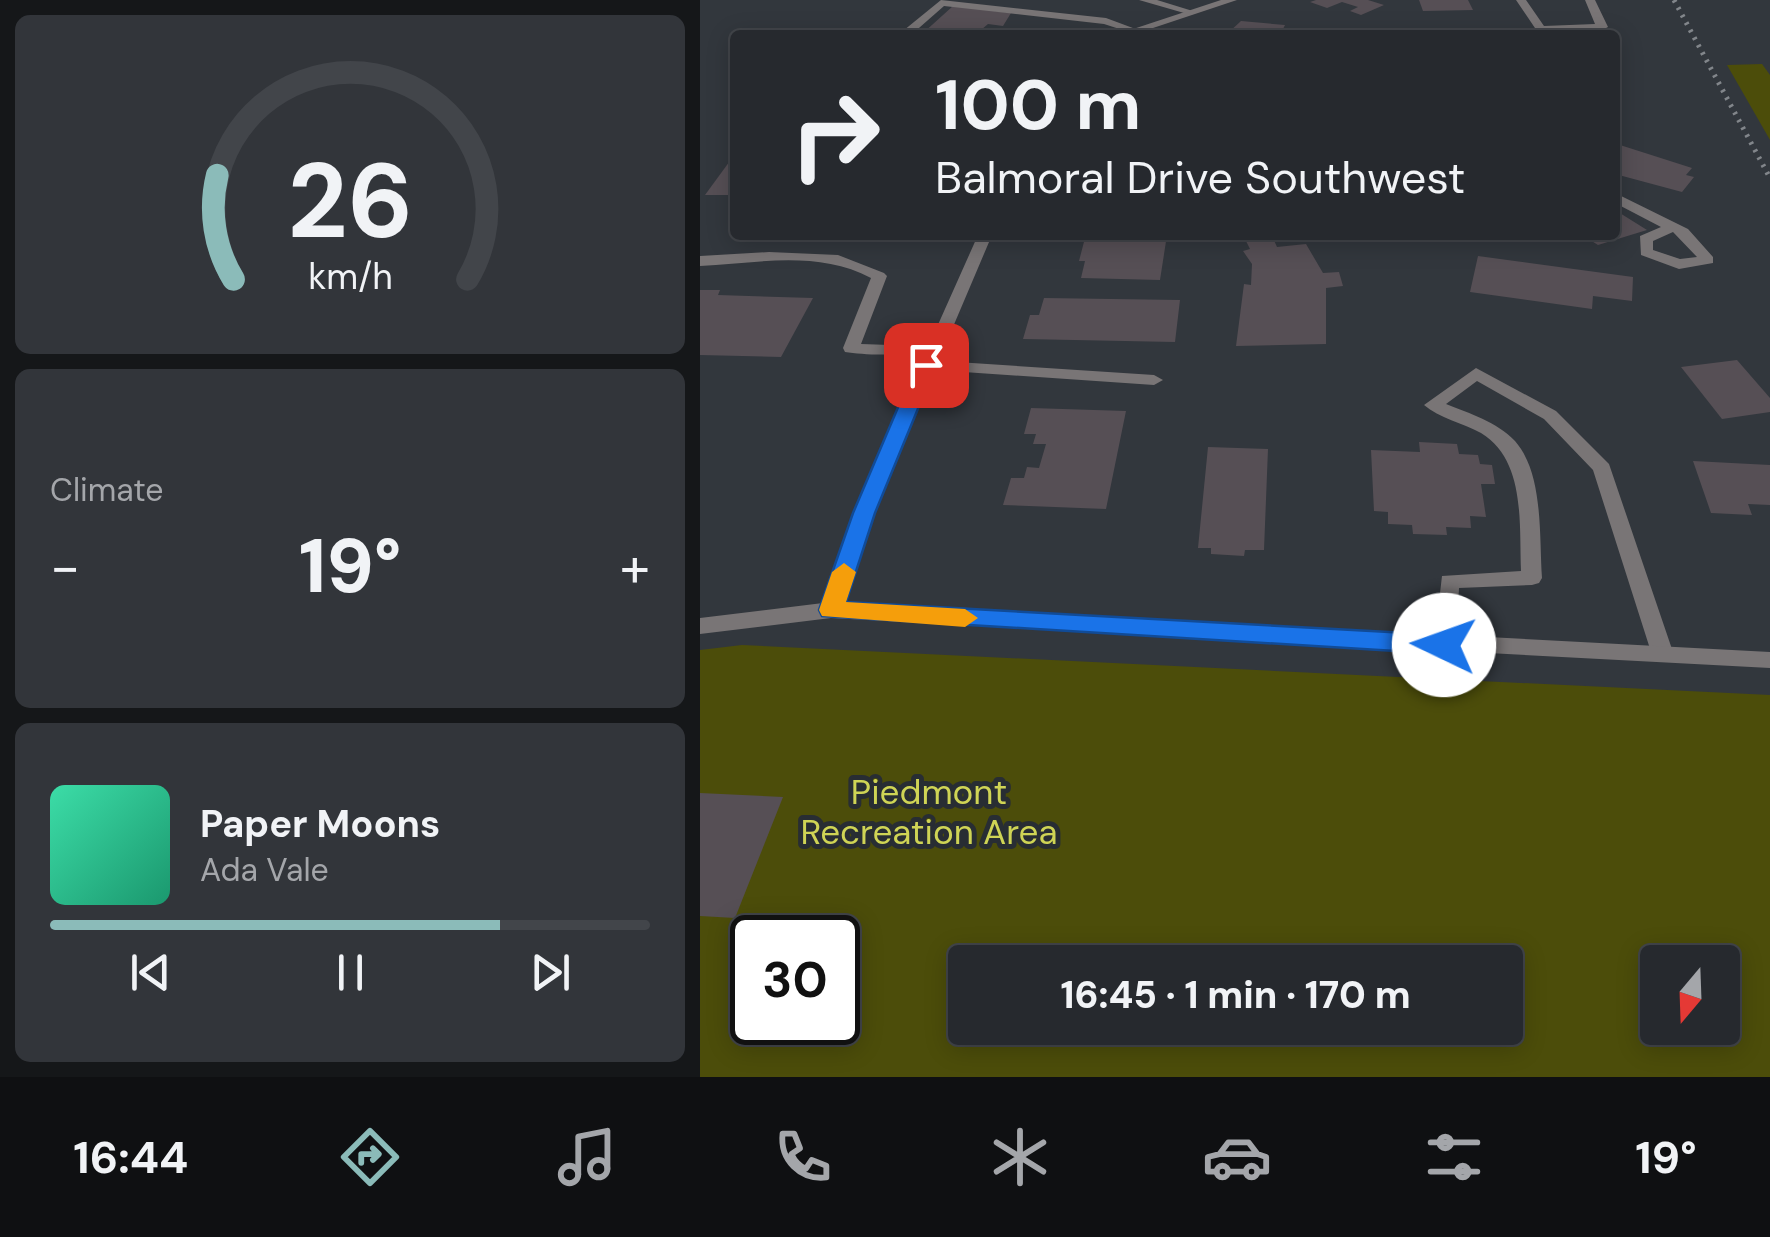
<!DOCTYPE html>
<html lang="en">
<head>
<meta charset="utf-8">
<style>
  body { margin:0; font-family:"DM Sans",sans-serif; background:#32353a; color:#f1f3f6; height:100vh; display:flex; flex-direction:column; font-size:38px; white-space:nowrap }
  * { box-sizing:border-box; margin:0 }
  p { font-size:32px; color:#a4a6aa }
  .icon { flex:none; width:55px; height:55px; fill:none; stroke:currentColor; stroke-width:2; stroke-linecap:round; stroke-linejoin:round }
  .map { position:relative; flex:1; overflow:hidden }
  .side { display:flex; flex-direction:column; gap:15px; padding:15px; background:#151719; width:700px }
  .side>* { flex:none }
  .top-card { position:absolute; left:30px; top:30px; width:890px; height:210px; border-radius:10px; box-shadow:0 5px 25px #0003,0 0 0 2px #42454a; background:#26292e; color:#f1f3f6; overflow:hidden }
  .needle { width:65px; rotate:199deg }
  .fabs { position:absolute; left:940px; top:945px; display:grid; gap:20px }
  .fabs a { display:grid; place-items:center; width:100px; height:100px; border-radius:10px; background:#26292e; box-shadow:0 5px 25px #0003,0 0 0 2px #42454a; font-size:50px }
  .speed { position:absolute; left:30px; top:915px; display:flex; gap:20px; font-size:50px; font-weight:700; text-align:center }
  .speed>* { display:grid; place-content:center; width:130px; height:130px; border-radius:50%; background:#26292e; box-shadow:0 5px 25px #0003,0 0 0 2px #42454a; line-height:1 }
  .speed .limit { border:5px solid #111; border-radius:15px; background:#fff; color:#111 }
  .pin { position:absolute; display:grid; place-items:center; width:85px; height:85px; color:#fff; margin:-42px; border-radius:20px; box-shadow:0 5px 15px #0006 }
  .me { position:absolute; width:110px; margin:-55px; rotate:273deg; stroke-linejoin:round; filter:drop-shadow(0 0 8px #0008) }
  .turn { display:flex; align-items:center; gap:35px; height:210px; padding:0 40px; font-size:45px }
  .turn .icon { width:130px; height:130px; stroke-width:2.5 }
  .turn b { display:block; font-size:70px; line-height:85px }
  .big { font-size:75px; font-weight:800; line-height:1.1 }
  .side .card { flex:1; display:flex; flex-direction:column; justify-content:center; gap:15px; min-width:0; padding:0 35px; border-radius:15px; background:#32353a }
  .side .dial { align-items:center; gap:0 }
  .dial svg { height:260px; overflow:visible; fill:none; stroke:#42454a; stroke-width:7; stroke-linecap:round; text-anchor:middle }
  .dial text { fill:#f1f3f6; stroke:none }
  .song { display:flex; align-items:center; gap:30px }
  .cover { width:120px; height:120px; border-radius:15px; background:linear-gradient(135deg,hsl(160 70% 55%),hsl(160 70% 35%)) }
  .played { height:10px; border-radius:5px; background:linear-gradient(90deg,#8bbbb9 75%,#42454a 75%) }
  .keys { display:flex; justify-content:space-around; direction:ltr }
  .heat { display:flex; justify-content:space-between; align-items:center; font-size:55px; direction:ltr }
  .trip { position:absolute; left:248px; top:945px; width:575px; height:100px; border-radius:10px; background:#26292e; box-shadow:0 5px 25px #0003,0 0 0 2px #42454a; font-weight:800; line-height:100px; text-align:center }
  .tabs { display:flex; height:160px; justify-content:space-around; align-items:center; background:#0f1012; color:#a4a6aa }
  .tabs .icon { width:70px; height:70px }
  .tabs .selected { color:#8bbbb9 }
  .tabs b { font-size:45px; color:#f1f3f6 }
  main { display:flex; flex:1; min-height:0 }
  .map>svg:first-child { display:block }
  .green { fill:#4c4d0a; fill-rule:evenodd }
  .building { fill:#564f55 }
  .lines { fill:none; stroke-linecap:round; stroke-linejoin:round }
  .lane { fill:#797576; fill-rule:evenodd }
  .street { fill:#797576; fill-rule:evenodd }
  .rail { stroke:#82868b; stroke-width:5; stroke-dasharray:2.5 6; stroke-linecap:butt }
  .route { fill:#1a73e8; stroke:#114b97; stroke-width:2.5 }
  .slow { fill:#f59e0b }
  .labels { text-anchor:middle; stroke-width:10; stroke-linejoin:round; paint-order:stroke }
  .near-park-label { font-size:35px; fill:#cfd455; stroke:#282d33 }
</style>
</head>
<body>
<main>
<section class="side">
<div class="card dial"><svg viewBox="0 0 100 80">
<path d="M14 69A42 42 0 1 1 86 69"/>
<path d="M14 69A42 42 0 0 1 9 37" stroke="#8bbbb9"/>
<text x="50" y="56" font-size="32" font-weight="700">26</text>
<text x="50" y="72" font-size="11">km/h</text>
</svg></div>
<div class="card"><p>Climate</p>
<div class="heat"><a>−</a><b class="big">19°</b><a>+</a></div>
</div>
<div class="card">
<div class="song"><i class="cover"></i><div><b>Paper Moons</b><p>Ada Vale</p></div></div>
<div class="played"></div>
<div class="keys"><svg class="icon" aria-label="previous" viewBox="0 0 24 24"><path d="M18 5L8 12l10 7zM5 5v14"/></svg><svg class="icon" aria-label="pause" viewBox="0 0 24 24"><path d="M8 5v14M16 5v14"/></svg><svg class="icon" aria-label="next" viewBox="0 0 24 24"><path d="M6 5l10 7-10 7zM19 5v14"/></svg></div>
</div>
</section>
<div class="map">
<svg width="1070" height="1077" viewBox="0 0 1070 1077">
  <rect width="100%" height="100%" fill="#32373d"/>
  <g class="green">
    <path d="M 1062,64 L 1070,75 L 1070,140 L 1027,65 Z"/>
    <path d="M 42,645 L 1070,695 L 1070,1077 L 0,1077 L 0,650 ZM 52,938 L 138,938 L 138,1022 L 52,1022 ZM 265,962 L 805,962 L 805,1028 L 265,1028 ZM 958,962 L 1022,962 L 1022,1028 L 958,1028 Z"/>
  </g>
  <g class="building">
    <path d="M 616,0 L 668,0 L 684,5 L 661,15 L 650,11 L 658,7 L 642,2 L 627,8 L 610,2 Z"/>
    <path d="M 719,0 L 768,0 L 773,10 L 723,11 Z"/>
    <path d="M 253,6 L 311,13 L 303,26 L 288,24 L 275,35 L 222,34 Z"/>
    <path d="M 541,21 L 585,25 L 580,35 L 528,33 Z"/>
    <path d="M 920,145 L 992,168 L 986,175 L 994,177 L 982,192 L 915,174 L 915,147 Z"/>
    <path d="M 35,154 L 35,195 L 5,195 Z"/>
    <path d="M 915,210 L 947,230 L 898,245 L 882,235 L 915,235 Z"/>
    <path d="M 395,235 L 467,235 L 460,280 L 381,278 L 385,261 L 379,261 L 385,238 Z"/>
    <path d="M 573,238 L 577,247 L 606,244 L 623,273 L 639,272 L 643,286 L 626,288 L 626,344 L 536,346 L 544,284 L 551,285 L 552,264 L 543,251 L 550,249 L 546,241 Z"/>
    <path d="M 778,256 L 933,277 L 932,301 L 893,296 L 892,309 L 770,292 Z"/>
    <path d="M 0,290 L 20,290 L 18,295 L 113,298 L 81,357 L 0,355 Z"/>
    <path d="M 344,298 L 480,300 L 475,342 L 323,339 L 330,315 L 339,315 Z"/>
    <path d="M 1037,360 L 1070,398 L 1070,412 L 1022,419 L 981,367 Z"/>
    <path d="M 331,408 L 426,411 L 406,509 L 303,505 L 311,478 L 324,478 L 327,467 L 339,468 L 346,444 L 333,444 L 336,434 L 324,434 Z"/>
    <path d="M 719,442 L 757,444 L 759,454 L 778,455 L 780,464 L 792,465 L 795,484 L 781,484 L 786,517 L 770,516 L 771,528 L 746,527 L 747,535 L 713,534 L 712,525 L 688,524 L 688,512 L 674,511 L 671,450 L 720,452 Z"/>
    <path d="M 508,447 L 568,449 L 564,550 L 545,550 L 544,556 L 511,554 L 511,548 L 498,548 Z"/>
    <path d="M 993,461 L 1070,465 L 1070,505 L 1048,504 L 1052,515 L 1011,513 Z"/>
    <path d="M 0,793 L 83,797 L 35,918 L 0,916 Z"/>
  </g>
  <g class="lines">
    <g class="lane">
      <path d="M 241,0 L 406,18 L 441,31 L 435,34 L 404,24 L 244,6 L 211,35 L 198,35 Z"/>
      <path d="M 439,0 L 457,0 L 496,12 L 491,15 Z"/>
      <path d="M 816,0 L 826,0 L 844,26 L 895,24 L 885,0 L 895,0 L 908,27 L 902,30 L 837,31 Z"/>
      <path d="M 915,193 L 988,229 L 1013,257 L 1013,263 L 979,269 L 941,255 L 940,236 L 961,227 L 915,203 ZM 973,232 L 997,257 L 980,259 L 953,250 L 953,241 Z"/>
      <path d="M 69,252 L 138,255 L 184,273 L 187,276 L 161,344 L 190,345 L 236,338 L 244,343 C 223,357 170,356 145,352 L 143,348 L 171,278 C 118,250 57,263 0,266 L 0,256 Z"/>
      <path d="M 226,360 L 454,375 L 463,380 L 454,385 L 220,369 L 220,361 Z"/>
      <path d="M 776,368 L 856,411 L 909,464 L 974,655 L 971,661 L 955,661 L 952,655 L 893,470 L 844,419 L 777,381 L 746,404 C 769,413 797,422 815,441 C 844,474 839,537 842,578 L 839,583 L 832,585 L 759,588 L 756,645 L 753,651 L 737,651 L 734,645 L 742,576 L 821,571 C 819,525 826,460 781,433 C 763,423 739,418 724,405 Z"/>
    </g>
    <g class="street">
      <path d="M 521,0 L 537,0 L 432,35 L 415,35 Z"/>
      <path d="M 278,235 L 292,235 L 174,513 L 144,603 L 1070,652 L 1070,668 L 131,618 L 0,634 L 0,618 L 123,603 L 154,513 Z"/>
    </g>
    <path class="rail" d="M 974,0 L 1070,178"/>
  </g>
  <path class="route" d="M 226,359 L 236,365 L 175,513 L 146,602 L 744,635 L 757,645 L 744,654 L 122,616 L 119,610 L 153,513 L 216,365 Z"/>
  <path class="slow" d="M 144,563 L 156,572 L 146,602 L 265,609 L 278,618 L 265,627 L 122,616 L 119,610 L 132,572 Z"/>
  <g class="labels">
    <g class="near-park-label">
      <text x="229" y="804">Piedmont<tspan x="229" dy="40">Recreation Area</tspan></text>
    </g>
  </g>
</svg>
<div class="fabs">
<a><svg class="needle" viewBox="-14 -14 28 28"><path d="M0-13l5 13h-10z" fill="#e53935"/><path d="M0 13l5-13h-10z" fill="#a4a6aa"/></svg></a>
</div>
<div class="speed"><div class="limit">30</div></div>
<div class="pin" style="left:226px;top:365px;background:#d93025"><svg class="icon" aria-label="arrive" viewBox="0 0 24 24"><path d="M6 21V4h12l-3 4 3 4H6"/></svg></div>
<svg class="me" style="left:744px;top:645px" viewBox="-20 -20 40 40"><circle r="19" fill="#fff"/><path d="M0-13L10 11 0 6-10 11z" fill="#1a73e8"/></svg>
<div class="trip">16:45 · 1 min · 170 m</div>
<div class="top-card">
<div class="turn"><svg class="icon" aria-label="right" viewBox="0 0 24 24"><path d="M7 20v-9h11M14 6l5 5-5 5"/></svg><div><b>100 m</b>Balmoral Drive Southwest</div></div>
</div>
</div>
</main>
<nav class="tabs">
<b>16:44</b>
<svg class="icon selected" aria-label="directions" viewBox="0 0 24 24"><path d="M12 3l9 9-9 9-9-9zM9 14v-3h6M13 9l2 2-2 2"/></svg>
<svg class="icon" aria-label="music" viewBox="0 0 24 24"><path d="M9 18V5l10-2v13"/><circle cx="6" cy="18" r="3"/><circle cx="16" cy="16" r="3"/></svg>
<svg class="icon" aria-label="phone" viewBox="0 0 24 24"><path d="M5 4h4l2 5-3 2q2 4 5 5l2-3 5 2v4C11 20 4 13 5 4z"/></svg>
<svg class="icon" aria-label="climate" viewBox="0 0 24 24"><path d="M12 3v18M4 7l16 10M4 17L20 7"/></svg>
<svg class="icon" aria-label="car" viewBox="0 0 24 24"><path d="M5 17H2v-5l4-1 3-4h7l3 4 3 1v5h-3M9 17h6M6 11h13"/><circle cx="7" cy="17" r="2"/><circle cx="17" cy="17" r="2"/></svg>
<svg class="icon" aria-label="filters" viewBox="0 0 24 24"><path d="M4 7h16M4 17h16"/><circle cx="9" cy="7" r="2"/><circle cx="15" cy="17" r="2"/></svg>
<b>19°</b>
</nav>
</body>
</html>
